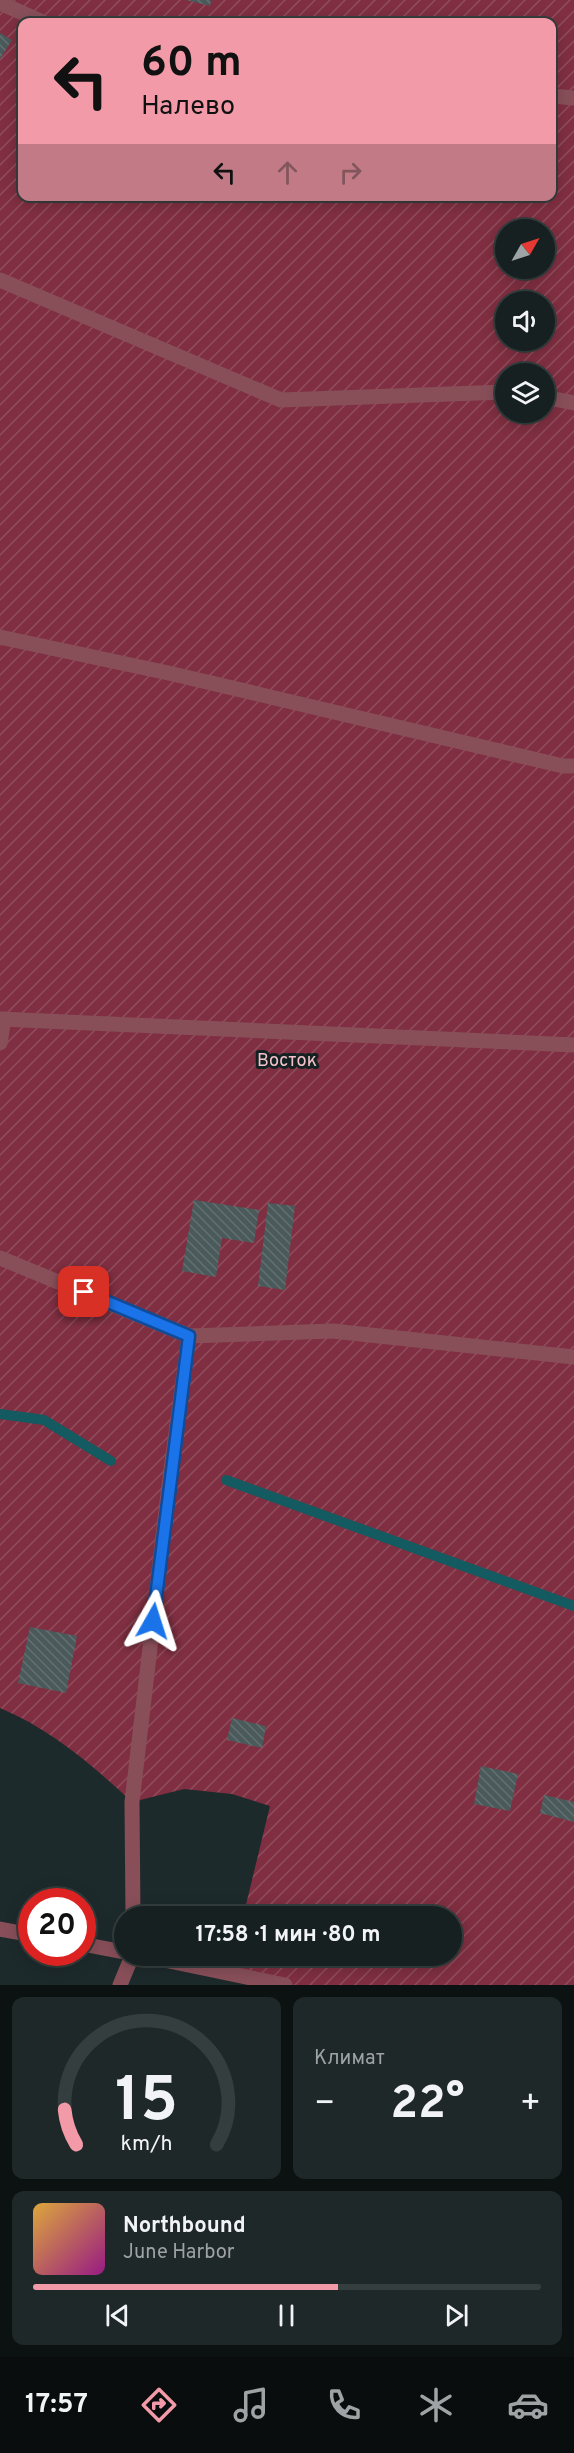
<!DOCTYPE html>
<html lang="ru">
<head>
<meta charset="utf-8">
<style>
  body { margin:0; font-family:Overpass,sans-serif; background:#1f2829; color:#f1f3f6; height:100vh; display:flex; flex-direction:column; font-size:22px; white-space:nowrap }
  * { box-sizing:border-box; margin:0 }
  p { font-size:20px; color:#9ea3a5 }
  .icon { flex:none; width:33px; height:33px; fill:none; stroke:currentColor; stroke-width:2; stroke-linecap:round; stroke-linejoin:round }
  .map { position:relative; height:1985px; overflow:hidden }
  .side { display:flex; flex-direction:column; gap:12px; padding:12px; background:#0c1212; flex:1 }
  .side>* { flex:none }
  .hud { position:absolute; left:18px; top:18px; width:538px; height:183px; border-radius:12px; box-shadow:0 3px 15px #0003,0 0 0 2px #353e3e; background:#f39aa8; color:#111; overflow:hidden }
  .needle { width:39px; rotate:51deg }
  .fabs { position:absolute; left:495px; top:219px; display:grid; gap:12px }
  .fabs a { display:grid; place-items:center; width:60px; height:60px; border-radius:50%; background:#162020; box-shadow:0 3px 15px #0003,0 0 0 2px #353e3e; font-size:30px }
  .speed { position:absolute; left:18px; top:1888px; display:flex; gap:12px; font-size:30px; font-weight:700; text-align:center }
  .speed>* { display:grid; place-content:center; width:78px; height:78px; border-radius:50%; background:#162020; box-shadow:0 3px 15px #0003,0 0 0 2px #353e3e; line-height:1 }
  .speed .limit { border:9px solid #d22; background:#fff; color:#111 }
  .pin { position:absolute; display:grid; place-items:center; width:51px; height:51px; color:#fff; margin:-26px; border-radius:12px; box-shadow:0 3px 9px #0006 }
  .me { position:absolute; width:66px; margin:-33px; rotate:6deg; stroke-linejoin:round; filter:drop-shadow(0 0 4px #0008) }
  .turn { display:flex; align-items:center; gap:21px; height:126px; padding:0 24px; font-size:27px }
  .turn .icon { width:78px; height:78px; stroke-width:2.5 }
  .turn b { display:block; font-size:42px; line-height:51px }
  .lanes { display:flex; align-items:center; height:57px; padding:0 24px; background:#0003; justify-content:center; gap:30px; direction:ltr }
  .lanes .off { opacity:.35 }
  .big { font-size:45px; font-weight:700; line-height:1.1 }
  .side .tile { flex:1; display:flex; flex-direction:column; justify-content:center; gap:9px; min-width:0; padding:0 21px; border-radius:12px; background:#1f2829 }
  .side .dial { align-items:center; gap:0 }
  .dial svg { height:156px; overflow:visible; fill:none; stroke:#353e3e; stroke-width:7; stroke-linecap:round; text-anchor:middle }
  .dial text { fill:#f1f3f6; stroke:none }
  .song { display:flex; align-items:center; gap:18px }
  .cover { width:72px; height:72px; border-radius:9px; background:linear-gradient(135deg,hsl(40 70% 55%),hsl(310 70% 35%)) }
  .played { height:6px; border-radius:3px; background:linear-gradient(90deg,#f39aa8 60%,#353e3e 60%) }
  .keys { display:flex; justify-content:space-around; direction:ltr }
  .heat { display:flex; justify-content:space-between; align-items:center; font-size:33px; direction:ltr }
  .side .tiles { flex:1; display:grid; gap:12px; grid-template-columns:1fr 1fr }
  .tile:last-child { grid-column:span 2 }
  .trip { position:absolute; left:114px; top:1906px; width:348px; height:60px; border-radius:30px; background:#162020; box-shadow:0 3px 15px #0003,0 0 0 2px #353e3e; font-weight:700; line-height:60px; text-align:center }
  .dock { display:flex; height:96px; justify-content:space-around; align-items:center; background:#090d0d; color:#9ea3a5 }
  .dock .icon { width:42px; height:42px }
  .dock .selected { color:#f39aa8 }
  .dock b { font-size:27px; color:#f1f3f6 }
  .map>svg:first-child { display:block }
  .garden { fill:url(#garden-furrows); fill-rule:evenodd }
  .lines { fill:none; stroke-linecap:round; stroke-linejoin:round }
  .stream { stroke:#135b60; stroke-width:10 }
  .building { fill:url(#building-back-hatch) }
  .minor { stroke:#884f59; stroke-width:15 }
  .route-casing { stroke:#114b97; stroke-width:15 }
  .route { stroke:#1a73e8; stroke-width:10 }
  .labels { text-anchor:middle; stroke-width:6; stroke-linejoin:round; paint-order:stroke }
  .park-label { font-size:18px; fill:#f4c3ca; stroke:#142122 }
</style>
</head>
<body>
<div class="map">
<svg width="574" height="1985" viewBox="0 0 574 1985">
  <defs>
    <pattern id="garden-furrows" width="10" height="10" patternUnits="userSpaceOnUse" patternTransform="scale(1.5)"><rect width="10" height="10" fill="#7f2f41"/><path d="M-1 1l2-2M0 10L10 0M9 11l2-2" fill="none" stroke="#904d5c"/></pattern>
    <pattern id="building-back-hatch" width="6" height="6" patternUnits="userSpaceOnUse" patternTransform="scale(1.5)"><rect width="6" height="6" fill="#4a595a"/><path d="M-1 5l2 2M0 0l6 6M5-1l2 2" fill="none" stroke="#637071"/></pattern>
  </defs>
  <rect width="100%" height="100%" fill="#1d2a2b"/>
  <path class="garden" d="M 0,0 L 574,0 L 574,1985 L 285,1985 L 229,1974 L 234,1956 L 452,1956 L 452,1917 L 243,1917 L 270,1806 L 232,1794 L 184,1789 L 132,1802 C 91,1764 52,1730 0,1708 ZM 22,22 L 552,22 L 552,196 L 22,196 ZM 506,230 L 544,230 L 544,268 L 506,268 ZM 506,302 L 544,302 L 544,340 L 506,340 ZM 506,374 L 544,374 L 544,412 L 506,412 Z"/>
  <g class="lines">
    <g class="stream">
      <path d="M 0,1414 L 44,1420 L 111,1461"/>
      <path d="M 226,1480 L 574,1606"/>
    </g>
  </g>
  <g class="building">
    <path d="M 186,0 L 211,0 L 210,6 Z"/>
    <path d="M 0,33 L 12,40 L 0,59 Z"/>
    <path d="M 37,196 L 54,196 L 51,203 Z"/>
    <path d="M 194,1200 L 259,1210 L 254,1243 L 222,1238 L 216,1277 L 182,1271 Z"/>
    <path d="M 268,1203 L 295,1206 L 285,1290 L 258,1286 Z"/>
    <path d="M 30,1627 L 77,1636 L 66,1693 L 18,1683 Z"/>
    <path d="M 232,1718 L 266,1726 L 262,1748 L 227,1740 Z"/>
    <path d="M 481,1766 L 518,1774 L 510,1811 L 474,1804 Z"/>
    <path d="M 544,1795 L 574,1802 L 574,1822 L 540,1813 Z"/>
  </g>
  <g class="lines">
    <g class="minor">
      <path d="M 0,3 L 43,22"/>
      <path d="M 552,96 L 574,98"/>
      <path d="M 0,280 L 281,400 L 506,392"/>
      <path d="M 544,397 L 574,403"/>
      <path d="M 0,637 L 173,674 L 563,766 L 574,766"/>
      <path d="M 0,1019 L 574,1045"/>
      <path d="M 0,1043 L 4,1019"/>
      <path d="M 0,1258 L 189,1336"/>
      <path d="M 133,1917 L 132,1802 L 169,1485 L 189,1336 L 333,1331 L 574,1357"/>
      <path d="M 0,1929 L 32,1935"/>
      <path d="M 82,1944 L 124,1952"/>
      <path d="M 145,1956 L 285,1985"/>
      <path d="M 120,1985 L 132,1956"/>
    </g>
  </g>
  <g class="lines">
    <g class="route-casing">
      <path id="route" d="M 84,1292 L 189,1336 L 153,1621"/>
    </g>
    <use href="#route" class="route"/>
  </g>
  <g class="labels">
    <g class="park-label">
      <text x="287" y="1066">Восток</text>
    </g>
  </g>
</svg>
<div class="fabs">
<a><svg class="needle" viewBox="-14 -14 28 28"><path d="M0-13l5 13h-10z" fill="#e53935"/><path d="M0 13l5-13h-10z" fill="#9ea3a5"/></svg></a>
<a><svg class="icon" aria-label="sound" viewBox="0 0 24 24"><path d="M4 9h4l5-4v14l-5-4H4zM17 9q2 3 0 6"/></svg></a>
<a><svg class="icon" aria-label="layers" viewBox="0 0 24 24"><path d="M12 4l9 5-9 5-9-5zM3 14l9 5 9-5"/></svg></a>
</div>
<div class="speed"><div class="limit">20</div></div>
<div class="pin" style="left:84px;top:1292px;background:#d93025"><svg class="icon" aria-label="arrive" viewBox="0 0 24 24"><path d="M6 21V4h12l-3 4 3 4H6"/></svg></div>
<svg class="me" style="left:153px;top:1621px" viewBox="-20 -20 40 40"><path d="M0-17L14 15 0 8-14 15z" fill="#1a73e8" stroke="#fff" stroke-width="4"/></svg>
<div class="trip">17:58 · 1 мин · 80 m</div>
<div class="hud">
<div class="turn"><svg class="icon" aria-label="left" viewBox="0 0 24 24"><path d="M17 20v-9H6M10 6l-5 5 5 5"/></svg><div><b>60 m</b>Налево</div></div>
<div class="lanes"><svg class="icon" aria-label="left" viewBox="0 0 24 24"><path d="M17 20v-9H6M10 6l-5 5 5 5"/></svg><svg class="icon off" aria-label="ahead" viewBox="0 0 24 24"><path d="M12 20V5M6 11l6-6 6 6"/></svg><svg class="icon off" aria-label="right" viewBox="0 0 24 24"><path d="M7 20v-9h11M14 6l5 5-5 5"/></svg></div>
</div>
</div>
<section class="side">
<div class="tiles">
<div class="tile dial"><svg viewBox="0 0 100 80">
<path d="M14 69A42 42 0 1 1 86 69"/>
<path d="M14 69A42 42 0 0 1 8 51" stroke="#f39aa8"/>
<text x="50" y="56" font-size="32" font-weight="700">15</text>
<text x="50" y="72" font-size="11">km/h</text>
</svg></div>
<div class="tile"><p>Климат</p>
<div class="heat"><a>−</a><b class="big">22°</b><a>+</a></div>
</div>
<div class="tile">
<div class="song"><i class="cover"></i><div><b>Northbound</b><p>June Harbor</p></div></div>
<div class="played"></div>
<div class="keys"><svg class="icon" aria-label="previous" viewBox="0 0 24 24"><path d="M18 5L8 12l10 7zM5 5v14"/></svg><svg class="icon" aria-label="pause" viewBox="0 0 24 24"><path d="M8 5v14M16 5v14"/></svg><svg class="icon" aria-label="next" viewBox="0 0 24 24"><path d="M6 5l10 7-10 7zM19 5v14"/></svg></div>
</div>
</div>
</section>
<nav class="dock">
<b>17:57</b>
<svg class="icon selected" aria-label="directions" viewBox="0 0 24 24"><path d="M12 3l9 9-9 9-9-9zM9 14v-3h6M13 9l2 2-2 2"/></svg>
<svg class="icon" aria-label="music" viewBox="0 0 24 24"><path d="M9 18V5l10-2v13"/><circle cx="6" cy="18" r="3"/><circle cx="16" cy="16" r="3"/></svg>
<svg class="icon" aria-label="phone" viewBox="0 0 24 24"><path d="M5 4h4l2 5-3 2q2 4 5 5l2-3 5 2v4C11 20 4 13 5 4z"/></svg>
<svg class="icon" aria-label="climate" viewBox="0 0 24 24"><path d="M12 3v18M4 7l16 10M4 17L20 7"/></svg>
<svg class="icon" aria-label="car" viewBox="0 0 24 24"><path d="M5 17H2v-5l4-1 3-4h7l3 4 3 1v5h-3M9 17h6M6 11h13"/><circle cx="7" cy="17" r="2"/><circle cx="17" cy="17" r="2"/></svg>
</nav>
</body>
</html>
